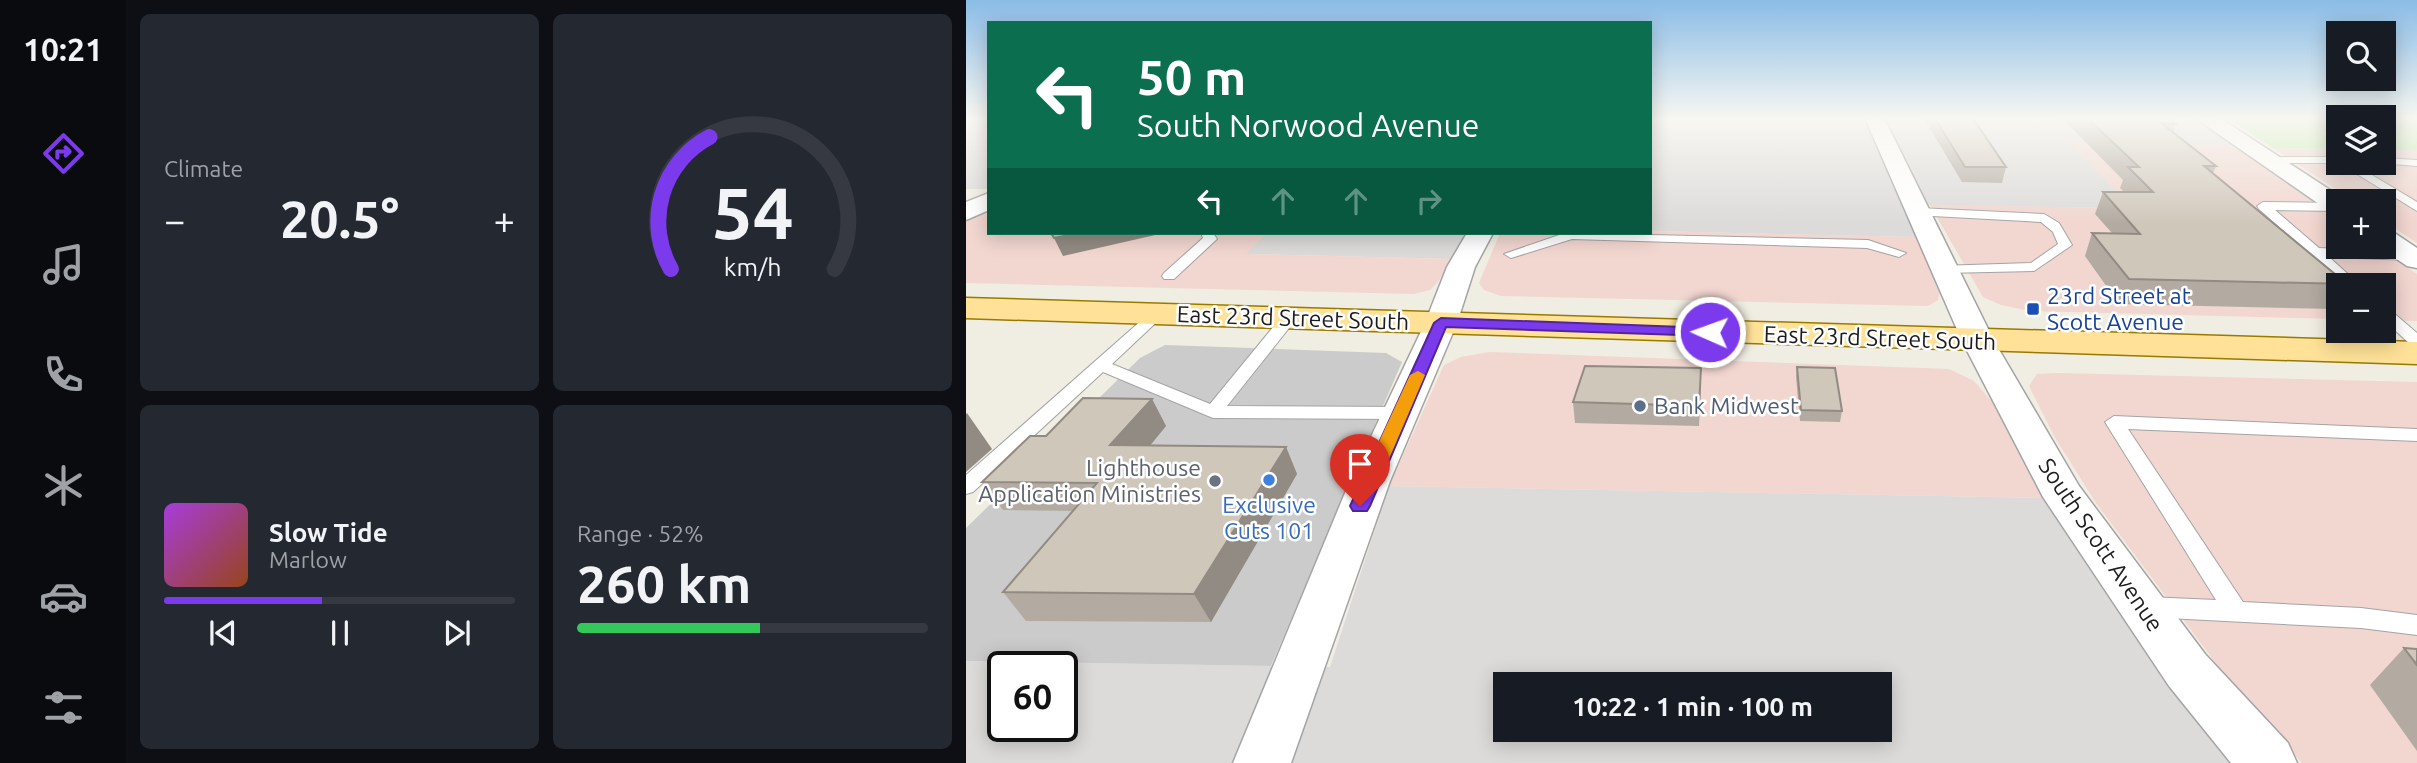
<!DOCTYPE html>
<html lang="en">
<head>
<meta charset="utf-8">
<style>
  body { margin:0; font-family:Ubuntu,sans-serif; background:#242831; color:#f1f3f6; height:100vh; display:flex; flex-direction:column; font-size:26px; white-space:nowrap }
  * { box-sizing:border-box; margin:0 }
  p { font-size:23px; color:#9ea1a6 }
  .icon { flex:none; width:38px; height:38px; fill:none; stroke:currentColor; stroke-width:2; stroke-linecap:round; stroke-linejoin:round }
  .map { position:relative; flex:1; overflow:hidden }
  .side { display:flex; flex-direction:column; gap:14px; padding:14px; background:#0d0f14; width:840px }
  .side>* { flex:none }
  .banner { position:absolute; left:21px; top:21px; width:665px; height:214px; border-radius:0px; box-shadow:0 4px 18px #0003; background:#0b6e4f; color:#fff; overflow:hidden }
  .tools { position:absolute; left:1360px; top:21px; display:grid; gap:14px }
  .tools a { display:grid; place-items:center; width:70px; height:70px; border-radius:0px; background:#171b24; box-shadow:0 4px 18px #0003; font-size:35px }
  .speed { position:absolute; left:21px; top:651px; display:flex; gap:14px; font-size:35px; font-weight:700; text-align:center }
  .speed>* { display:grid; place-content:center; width:91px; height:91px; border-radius:50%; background:#171b24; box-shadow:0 4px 18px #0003; line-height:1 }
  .speed .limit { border:4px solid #111; border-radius:10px; background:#fff; color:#111 }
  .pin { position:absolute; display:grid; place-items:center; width:60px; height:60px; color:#fff; margin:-72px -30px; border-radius:50% 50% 50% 0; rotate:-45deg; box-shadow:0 0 7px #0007 }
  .pin .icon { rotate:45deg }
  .me { position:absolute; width:77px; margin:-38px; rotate:272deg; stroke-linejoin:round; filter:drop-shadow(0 0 5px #0008) }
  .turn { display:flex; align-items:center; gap:24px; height:147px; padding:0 35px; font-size:32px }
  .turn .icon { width:91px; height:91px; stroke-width:2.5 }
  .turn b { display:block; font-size:49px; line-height:60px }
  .lanes { display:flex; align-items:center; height:66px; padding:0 35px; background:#0003; justify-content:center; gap:35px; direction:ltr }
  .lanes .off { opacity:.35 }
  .big { font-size:52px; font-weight:700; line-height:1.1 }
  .side .widget { flex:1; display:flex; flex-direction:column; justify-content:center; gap:10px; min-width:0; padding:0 24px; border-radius:10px; background:#242831 }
  .side .dial { align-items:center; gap:0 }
  .dial svg { height:182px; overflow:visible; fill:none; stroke:#363941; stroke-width:7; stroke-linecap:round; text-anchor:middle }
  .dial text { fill:#f1f3f6; stroke:none }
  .song { display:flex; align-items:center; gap:21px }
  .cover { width:84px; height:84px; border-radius:10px; background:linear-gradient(135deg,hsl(280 70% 55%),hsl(20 70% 35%)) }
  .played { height:7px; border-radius:4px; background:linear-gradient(90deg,#7c3aed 45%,#363941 45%) }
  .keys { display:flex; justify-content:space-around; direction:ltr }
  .heat { display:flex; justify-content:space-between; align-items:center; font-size:38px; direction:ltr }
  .charge { height:10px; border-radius:5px; background:linear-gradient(90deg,#34c759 52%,#363941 0) }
  .side .tiles { flex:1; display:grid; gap:14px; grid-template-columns:repeat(2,1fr) }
  .trip { position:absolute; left:527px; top:672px; width:399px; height:70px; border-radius:0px; background:#171b24; box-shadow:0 4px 18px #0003; font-weight:700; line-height:70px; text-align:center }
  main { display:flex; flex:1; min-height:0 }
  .tab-bar { display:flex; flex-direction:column; width:126px; justify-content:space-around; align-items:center; background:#090b0e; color:#9ea1a6 }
  .tab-bar .icon { width:49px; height:49px }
  .tab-bar .on { color:#7c3aed }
  .tab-bar b { font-size:32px; color:#f1f3f6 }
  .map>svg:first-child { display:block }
  .residential { fill:#dcdbda; fill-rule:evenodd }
  .commercial { fill:#f2d6d0 }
  .religious { fill:#cbcbcb }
  .grass { fill:#bdefa3 }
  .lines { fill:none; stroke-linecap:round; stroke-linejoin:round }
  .lane-casing { stroke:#a4a4a4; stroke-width:2 }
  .street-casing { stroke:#a4a4a4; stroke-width:3 }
  .primary-casing { stroke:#977b00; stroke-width:3 }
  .lane { fill:#fff; fill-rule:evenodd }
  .street { fill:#fff; fill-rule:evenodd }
  .primary { fill:#ffe298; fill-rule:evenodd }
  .wall { fill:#b3aba1 }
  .shaded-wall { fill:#928b83 }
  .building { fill:#d0c7bb; stroke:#928b83; stroke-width:2 }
  .route { fill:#7c3aed; stroke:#51269a; stroke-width:2 }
  .slow { fill:#f59e0b }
  .transit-dot { fill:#1a4fb4; stroke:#fff; stroke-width:2.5 }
  .service-dot { fill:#5c6f8a; stroke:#fff; stroke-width:2.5 }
  .shop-dot { fill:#3f7fe0; stroke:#fff; stroke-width:2.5 }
  .worship-dot { fill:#6b7280; stroke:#fff; stroke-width:2.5 }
  .labels { text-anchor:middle; stroke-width:5; stroke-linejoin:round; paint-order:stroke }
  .transit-label { font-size:23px; fill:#164399; stroke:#fff; text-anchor:start }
  .street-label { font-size:23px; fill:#1d1d1d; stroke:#fff }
  .service-label { font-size:23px; fill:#4e5e75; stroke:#fff; text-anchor:start }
  .worship-label { font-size:23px; fill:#5b616d; stroke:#fff; text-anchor:end }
  .shop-label { font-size:23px; fill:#366cbe; stroke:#fff }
</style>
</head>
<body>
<main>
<nav class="tab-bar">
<b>10:21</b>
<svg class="icon on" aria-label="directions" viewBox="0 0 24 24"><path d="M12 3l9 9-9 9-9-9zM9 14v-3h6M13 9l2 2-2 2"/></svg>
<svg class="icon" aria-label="music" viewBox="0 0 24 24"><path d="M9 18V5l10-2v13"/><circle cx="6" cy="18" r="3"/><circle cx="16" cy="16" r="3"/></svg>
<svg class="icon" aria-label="phone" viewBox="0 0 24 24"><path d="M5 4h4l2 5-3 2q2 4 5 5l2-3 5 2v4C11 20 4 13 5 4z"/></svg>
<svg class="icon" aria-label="climate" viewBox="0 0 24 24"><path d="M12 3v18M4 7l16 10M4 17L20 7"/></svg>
<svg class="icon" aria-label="car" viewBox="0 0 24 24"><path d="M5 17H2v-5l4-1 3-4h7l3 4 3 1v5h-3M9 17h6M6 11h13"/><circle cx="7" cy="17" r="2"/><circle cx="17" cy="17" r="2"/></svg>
<svg class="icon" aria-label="filters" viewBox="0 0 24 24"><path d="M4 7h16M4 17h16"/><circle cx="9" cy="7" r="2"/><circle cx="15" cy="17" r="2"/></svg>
</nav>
<section class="side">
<div class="tiles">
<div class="widget"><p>Climate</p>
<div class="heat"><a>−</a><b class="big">20.5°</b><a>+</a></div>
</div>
<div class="widget dial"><svg viewBox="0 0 100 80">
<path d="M14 69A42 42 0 1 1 86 69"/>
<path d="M14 69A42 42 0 0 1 31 11" stroke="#7c3aed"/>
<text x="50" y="56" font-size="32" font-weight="700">54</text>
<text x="50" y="72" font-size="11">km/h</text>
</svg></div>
<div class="widget">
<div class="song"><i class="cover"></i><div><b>Slow Tide</b><p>Marlow</p></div></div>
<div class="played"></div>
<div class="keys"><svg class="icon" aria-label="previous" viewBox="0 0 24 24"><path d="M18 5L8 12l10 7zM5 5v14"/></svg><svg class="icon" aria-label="pause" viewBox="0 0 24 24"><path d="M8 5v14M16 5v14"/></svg><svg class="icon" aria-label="next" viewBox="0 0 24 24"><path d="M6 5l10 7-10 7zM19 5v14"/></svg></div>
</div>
<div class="widget"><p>Range · 52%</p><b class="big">260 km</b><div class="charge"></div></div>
</div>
</section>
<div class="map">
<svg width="1451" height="763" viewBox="0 0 1451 763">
  <rect width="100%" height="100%" fill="#f0ede2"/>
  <g class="residential">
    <rect x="0" y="118" width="23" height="71"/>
    <path d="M 684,118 L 1226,118 L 1266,145 L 1104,143 L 1167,208 L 937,205 L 951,237 L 684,231 Z"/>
    <path d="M 300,233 L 500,233 L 485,259 L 279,254 Z"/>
    <path d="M 423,486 L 1081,498 L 1271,763 L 0,763 L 0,661 L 364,667 ZM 37,667 L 96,667 L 96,726 L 37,726 ZM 539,684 L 914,684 L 914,730 L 539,730 Z"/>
  </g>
  <g class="commercial">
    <path d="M 1103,142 L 1266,145 L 1372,219 L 1372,247 L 1412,247 L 1451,274 L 1451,321 L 1418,320 L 1418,285 L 1372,285 L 1372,319 L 1064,311 L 1035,305 L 1017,297 L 964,205 L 1166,208 Z"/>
    <path d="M 1307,148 L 1372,149 L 1372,163 L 1418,163 L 1418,150 L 1451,150 L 1451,243 L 1418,221 L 1418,201 L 1388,201 Z"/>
    <path d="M 23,209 L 23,233 L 300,233 L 280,254 L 485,259 L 473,281 L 464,290 L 448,294 L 0,283 L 0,222 Z"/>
    <path d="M 684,231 L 951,237 L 975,288 L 972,300 L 962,306 L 535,296 L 518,290 L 513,283 L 534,233 Z"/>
    <path d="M 523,352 L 983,369 L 1008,381 L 1028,404 L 1081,498 L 423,486 L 478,365 L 495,357 Z"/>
    <path d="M 1092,373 L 1451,382 L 1451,763 L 1336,763 L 1275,697 L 1130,503 L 1088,436 L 1063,386 L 1071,374 Z"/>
  </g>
  <path class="religious" d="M 199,345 L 420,353 L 436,362 L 305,666 L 0,661 L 0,528 L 174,358 Z"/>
  <g class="grass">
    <path d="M 1261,118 L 1372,118 L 1372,149 L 1307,148 Z"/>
    <rect x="1418" y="118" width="33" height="32"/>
  </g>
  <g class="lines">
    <g class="lane-casing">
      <g id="lane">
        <path d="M 1372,157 L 1372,163 L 1386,163 L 1451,202 L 1451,211 L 1373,163 L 1303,163 L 1297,160 L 1303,157 Z"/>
        <path d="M 1418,158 L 1451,160 L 1451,166 L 1414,163 L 1418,163 Z"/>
        <path d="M 1297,202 L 1372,203 L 1372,211 L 1309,210 L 1353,248 L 1445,252 L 1450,253 L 1451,257 L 1445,260 L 1363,257 L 1394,285 L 1379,285 L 1293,209 L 1291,206 Z"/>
        <path d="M 952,208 L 1078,214 L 1093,223 L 1106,245 L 1068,271 L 978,273 L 971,269 L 973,266 L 1065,263 L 1092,244 L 1087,232 L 1075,222 L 948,215 L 946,212 Z"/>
        <path d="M 235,233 L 247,233 L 251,239 L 208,279 L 198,279 L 196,276 L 198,273 L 237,238 Z"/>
        <path d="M 599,233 L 902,240 L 940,253 L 933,257 L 901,248 L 606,239 L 545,258 L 538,254 Z"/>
        <path d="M 1418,307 L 1423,309 L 1451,333 L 1451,347 L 1445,345 L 1418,320 Z"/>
        <path d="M 191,309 L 199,314 L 196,317 L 146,364 L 244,404 L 317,315 L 323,313 L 331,318 L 261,406 L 434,407 L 443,413 L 434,419 L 247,418 L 137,372 L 7,492 L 0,494 L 0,475 L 186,311 Z"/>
        <path d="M 1148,416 L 1451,429 L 1451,441 L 1162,429 L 1277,602 L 1395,608 L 1451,615 L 1451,635 L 1395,628 L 1182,617 L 1173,614 L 1170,607 L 1173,600 L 1182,597 L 1250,600 L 1139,422 Z"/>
      </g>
    </g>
    <g class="street-casing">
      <g id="street">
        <path d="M 899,118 L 918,118 L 1028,341 L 1113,486 L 1239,654 L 1322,743 L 1331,763 L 1265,763 L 1203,686 L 1077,497 L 996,341 Z"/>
        <path d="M 1233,118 L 1254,118 L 1381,201 L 1372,201 L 1372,213 L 1363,211 L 1235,122 Z"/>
        <path d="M 23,193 L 23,210 L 0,220 L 0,202 Z"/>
        <path d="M 1418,230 L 1427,232 L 1451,248 L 1451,268 L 1441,266 L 1413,247 L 1418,247 Z"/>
        <path d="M 501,233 L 527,233 L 509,267 L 491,323 L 424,481 L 325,763 L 267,763 L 384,481 L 459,323 L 481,267 Z"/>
      </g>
    </g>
    <g class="primary-casing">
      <path id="primary" d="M 0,298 L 1451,342 L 1451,364 L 0,318 Z"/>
    </g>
    <use href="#lane" class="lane"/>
    <use href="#street" class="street"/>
    <use href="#primary" class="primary"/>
  </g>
  <g class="wall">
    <path d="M 957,117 L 1006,117 L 1040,167 L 1036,183 L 996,182 Z"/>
    <path d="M 1095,117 L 1202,117 L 1210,124 L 1207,132 L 1250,166 L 1247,173 L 1381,284 L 1380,285 L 1372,285 L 1372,300 L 1367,309 L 1153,304 L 1119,256 L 1126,233 L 1146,233 L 1129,214 L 1137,192 L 1158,192 L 1154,188 L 1157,180 Z"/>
    <path d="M 831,367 L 876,411 L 874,422 L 834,421 L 830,377 Z"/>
    <path d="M 735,388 L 733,426 L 609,423 L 607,402 Z"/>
    <path d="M 186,399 L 200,426 L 184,446 L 320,447 L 331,474 L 245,622 L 60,621 L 37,592 L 107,511 L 37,510 L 16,482 L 80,436 Z"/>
    <path d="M 1438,648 L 1451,649 L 1451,751 L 1404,685 Z"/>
  </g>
  <g class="shaded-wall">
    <path d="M 113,233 L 198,233 L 97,256 L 88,238 Z"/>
    <path d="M 186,399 L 200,426 L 161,473 L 144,445 Z"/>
    <path d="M 1,413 L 26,449 L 0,472 L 0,414 Z"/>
    <path d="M 320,447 L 331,474 L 245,622 L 228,594 Z"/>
  </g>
  <g class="building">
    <path d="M 968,117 L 1006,117 L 1040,167 L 999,167 Z"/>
    <path d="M 1120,117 L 1202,117 L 1210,124 L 1195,123 L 1250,166 L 1238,166 L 1381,284 L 1163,279 L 1126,233 L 1174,234 L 1137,192 L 1187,192 L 1162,167 L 1173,167 Z"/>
    <path d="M 85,233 L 113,233 L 88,238 Z"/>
    <path d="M 619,366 L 735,368 L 733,406 L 607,402 Z"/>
    <path d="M 831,367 L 869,368 L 876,411 L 835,410 Z"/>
    <path d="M 117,398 L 186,399 L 144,445 L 320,447 L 228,594 L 37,592 L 131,483 L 16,482 L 64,436 L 80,436 Z"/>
    <path d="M 1438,648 L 1451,649 L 1451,665 Z"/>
  </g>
  <linearGradient id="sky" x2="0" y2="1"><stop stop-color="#8abce6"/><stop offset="0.53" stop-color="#f8f7f2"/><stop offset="1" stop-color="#f8f7f2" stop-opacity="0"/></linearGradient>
  <rect width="1451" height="224" fill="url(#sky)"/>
  <path class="route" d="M 475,318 L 744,328 L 751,332 L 744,336 L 480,327 L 404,506 L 401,511 L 387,511 L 384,506 L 468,323 Z"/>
  <path class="slow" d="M 452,371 L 459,375 L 422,461 L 419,465 L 407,465 L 404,461 L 444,375 Z"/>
  <rect class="transit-dot" x="1060" y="302" width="14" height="14" rx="3.5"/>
  <circle class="service-dot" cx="674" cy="406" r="7"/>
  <circle class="shop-dot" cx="303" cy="480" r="7"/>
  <circle class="worship-dot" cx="249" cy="481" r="7"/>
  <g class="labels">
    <g class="transit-label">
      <text x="1081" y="304">23rd Street at<tspan x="1081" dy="26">Scott Avenue</tspan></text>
    </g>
    <g class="street-label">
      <text transform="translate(327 318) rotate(2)" y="8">East 23rd Street South</text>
      <text transform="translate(914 338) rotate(2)" y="8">East 23rd Street South</text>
      <text transform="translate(1135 545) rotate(56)" y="8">South Scott Avenue</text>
    </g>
    <g class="service-label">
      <text x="688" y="414">Bank Midwest</text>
    </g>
    <g class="worship-label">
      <text x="235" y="476">Lighthouse<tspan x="235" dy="26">Application Ministries</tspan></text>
    </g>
    <g class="shop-label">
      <text x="303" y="513">Exclusive<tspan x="303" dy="26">Cuts 101</tspan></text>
    </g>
  </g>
</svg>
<div class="tools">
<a><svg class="icon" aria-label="search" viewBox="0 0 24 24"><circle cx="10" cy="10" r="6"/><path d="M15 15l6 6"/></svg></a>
<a><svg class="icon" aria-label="layers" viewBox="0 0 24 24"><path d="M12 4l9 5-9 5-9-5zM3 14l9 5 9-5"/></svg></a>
<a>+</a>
<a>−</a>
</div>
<div class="speed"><div class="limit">60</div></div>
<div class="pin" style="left:394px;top:506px;background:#d93025"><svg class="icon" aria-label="arrive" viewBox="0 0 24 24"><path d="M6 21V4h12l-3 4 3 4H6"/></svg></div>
<svg class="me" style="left:744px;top:332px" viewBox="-20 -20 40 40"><circle r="17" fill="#7c3aed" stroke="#fff" stroke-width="3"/><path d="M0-11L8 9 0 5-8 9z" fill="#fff"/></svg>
<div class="trip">10:22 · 1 min · 100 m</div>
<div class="banner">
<div class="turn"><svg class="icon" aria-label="left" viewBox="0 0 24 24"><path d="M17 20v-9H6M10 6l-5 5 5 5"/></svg><div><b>50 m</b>South Norwood Avenue</div></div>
<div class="lanes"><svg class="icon" aria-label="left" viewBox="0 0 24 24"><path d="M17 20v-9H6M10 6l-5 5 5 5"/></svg><svg class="icon off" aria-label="ahead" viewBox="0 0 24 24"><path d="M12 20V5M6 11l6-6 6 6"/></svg><svg class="icon off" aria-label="ahead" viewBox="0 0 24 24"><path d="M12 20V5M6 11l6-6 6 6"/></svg><svg class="icon off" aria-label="right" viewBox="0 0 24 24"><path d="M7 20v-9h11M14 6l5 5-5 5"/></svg></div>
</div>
</div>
</main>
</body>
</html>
